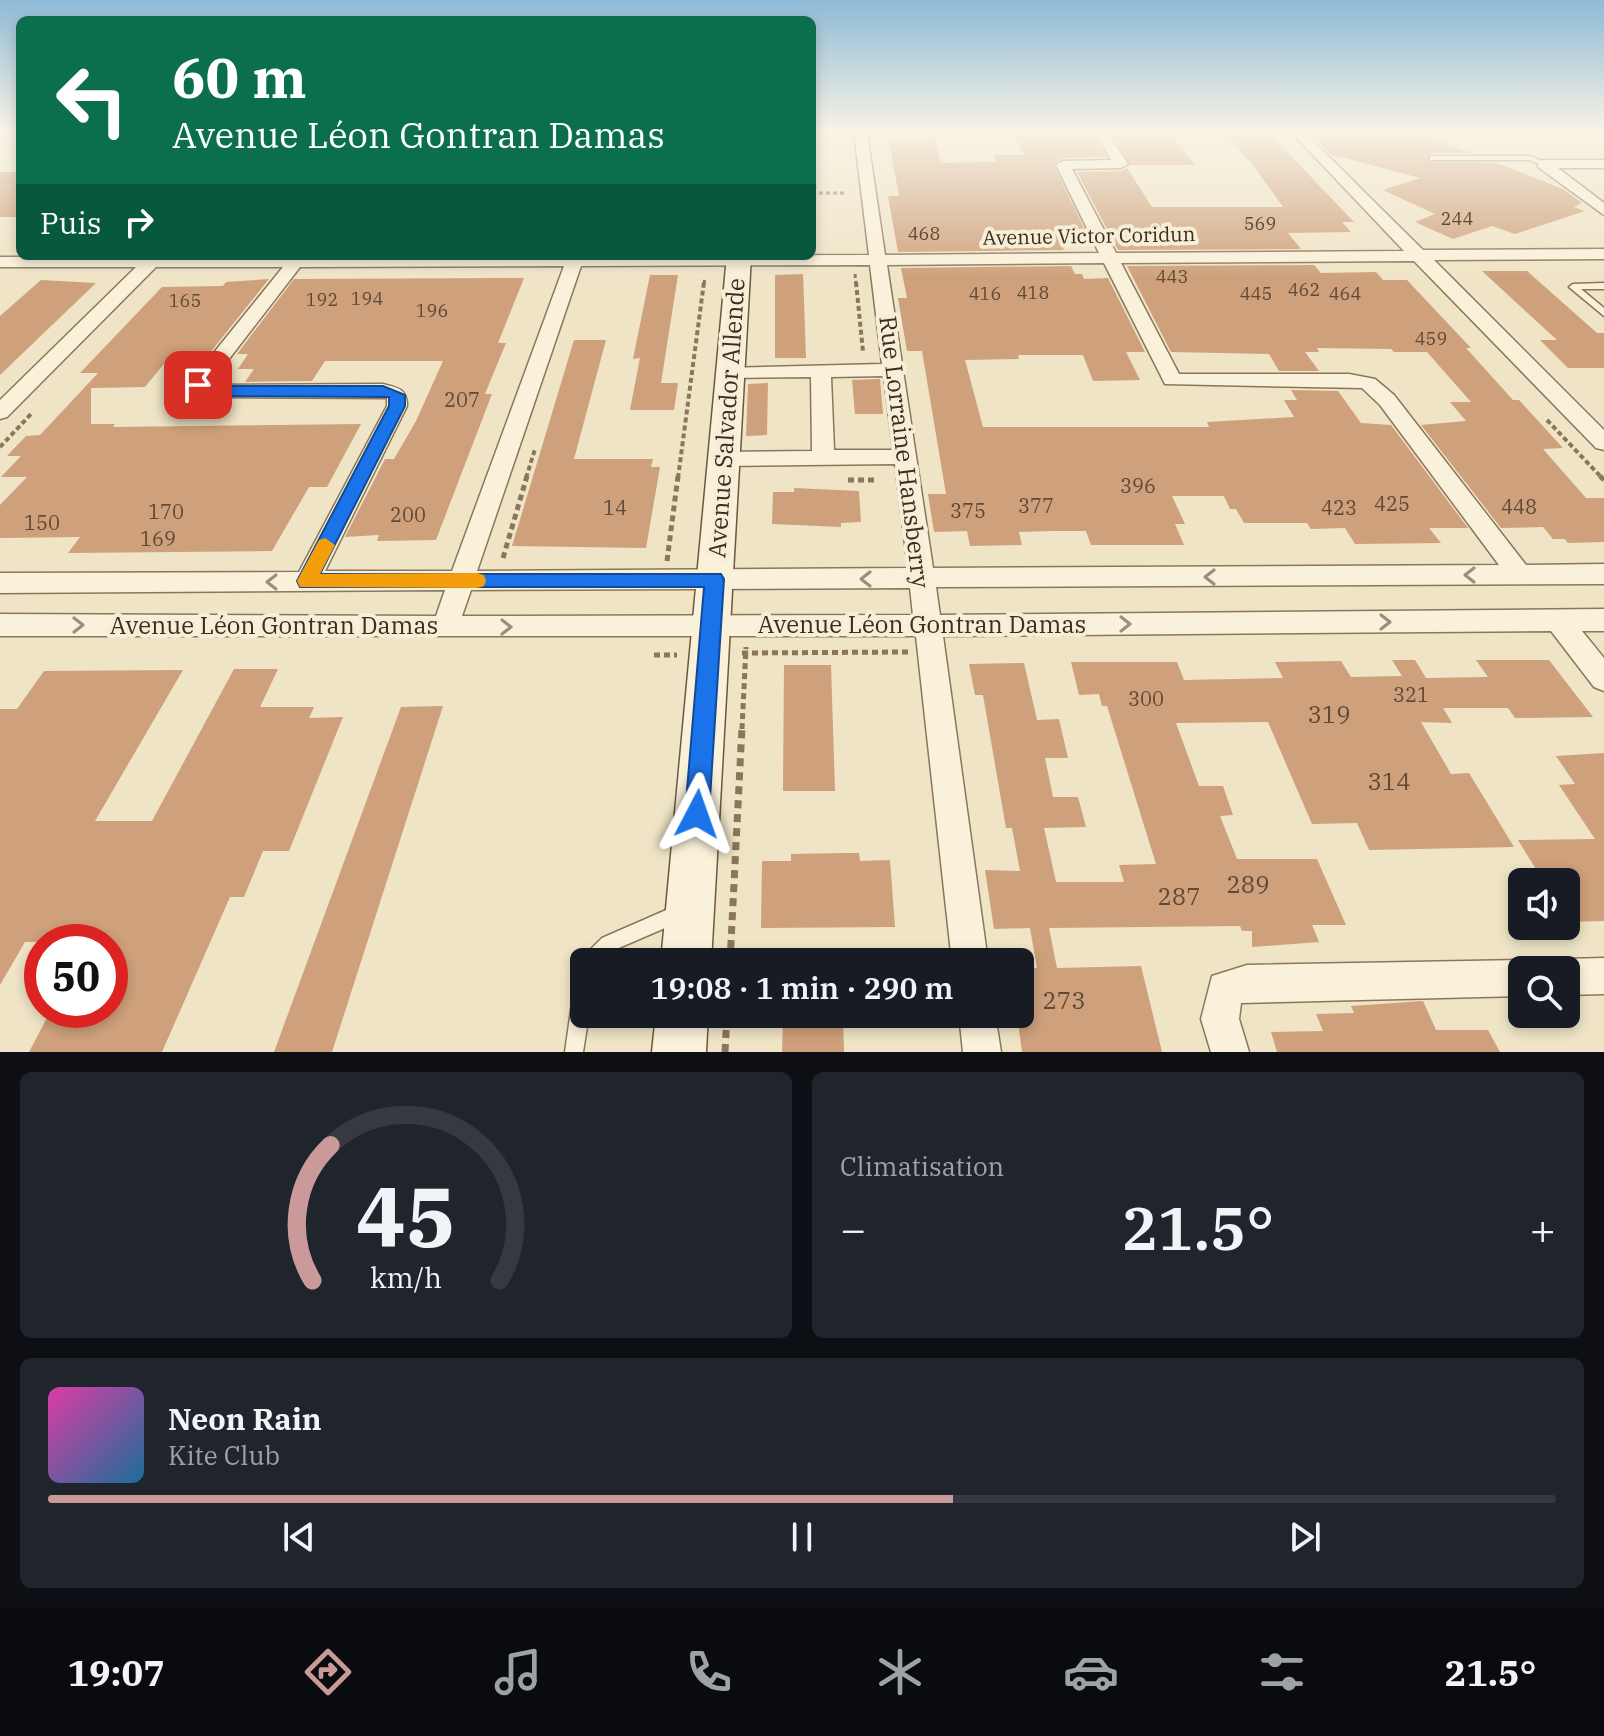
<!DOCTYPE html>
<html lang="fr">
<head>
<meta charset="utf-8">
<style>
  body { margin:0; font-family:"IBM Plex Serif",serif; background:#20242c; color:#f1f3f6; height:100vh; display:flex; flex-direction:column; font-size:30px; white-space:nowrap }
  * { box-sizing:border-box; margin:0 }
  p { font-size:26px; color:#9ea1a6 }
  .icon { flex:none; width:44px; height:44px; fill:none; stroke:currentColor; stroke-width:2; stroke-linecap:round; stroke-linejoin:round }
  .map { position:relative; height:1052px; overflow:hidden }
  .drawer { display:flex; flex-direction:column; gap:20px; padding:20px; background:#0d0f14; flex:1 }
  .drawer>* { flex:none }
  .guide { position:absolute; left:16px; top:16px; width:800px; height:244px; border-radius:12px; box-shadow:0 4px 12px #0003; background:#0b6e4f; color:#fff; overflow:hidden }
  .controls { position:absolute; left:1508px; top:868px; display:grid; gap:16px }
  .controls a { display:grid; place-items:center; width:72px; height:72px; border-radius:12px; background:#171b24; box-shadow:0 4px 12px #0003; font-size:40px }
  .speed { position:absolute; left:24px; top:924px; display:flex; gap:16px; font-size:40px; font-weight:700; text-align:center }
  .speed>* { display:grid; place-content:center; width:104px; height:104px; border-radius:50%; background:#171b24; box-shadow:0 4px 12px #0003; line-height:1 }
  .speed .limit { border:12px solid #d22; background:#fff; color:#111 }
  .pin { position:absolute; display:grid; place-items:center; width:68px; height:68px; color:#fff; margin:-34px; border-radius:16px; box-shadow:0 4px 12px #0006 }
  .me { position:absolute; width:88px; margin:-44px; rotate:4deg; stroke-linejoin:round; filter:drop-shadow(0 0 6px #0008) }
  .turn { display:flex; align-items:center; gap:28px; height:168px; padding:0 24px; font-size:36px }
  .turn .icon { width:104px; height:104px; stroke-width:2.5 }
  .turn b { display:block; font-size:56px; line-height:68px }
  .then { display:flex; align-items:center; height:76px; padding:0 24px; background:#0003; gap:16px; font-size:30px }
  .big { font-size:60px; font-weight:600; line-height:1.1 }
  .drawer .tile { flex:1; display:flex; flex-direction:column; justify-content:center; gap:12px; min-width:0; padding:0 28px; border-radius:12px; background:#20242c }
  .drawer .dial { align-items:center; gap:0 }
  .dial svg { height:208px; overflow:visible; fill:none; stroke:#363941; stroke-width:7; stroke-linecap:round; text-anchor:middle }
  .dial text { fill:#f1f3f6; stroke:none }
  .song { display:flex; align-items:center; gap:24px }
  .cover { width:96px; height:96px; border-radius:12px; background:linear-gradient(135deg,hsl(320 70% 55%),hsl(200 70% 35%)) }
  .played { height:8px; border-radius:4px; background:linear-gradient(90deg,#ca999a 60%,#363941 60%) }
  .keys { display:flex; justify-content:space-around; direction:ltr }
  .heat { display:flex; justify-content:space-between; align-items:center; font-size:44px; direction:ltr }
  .drawer .tiles { flex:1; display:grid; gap:20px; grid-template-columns:1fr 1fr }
  .tile:last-child { grid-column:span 2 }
  .trip { position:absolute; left:570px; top:948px; width:464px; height:80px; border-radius:12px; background:#171b24; box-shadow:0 4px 12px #0003; font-weight:600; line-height:80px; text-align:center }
  .dock { display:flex; height:128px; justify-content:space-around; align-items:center; background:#090b0e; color:#9ea1a6 }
  .dock .icon { width:56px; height:56px }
  .dock .on { color:#ca999a }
  .dock b { font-size:36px; color:#f1f3f6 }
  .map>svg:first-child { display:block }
  .building { fill:#cea07b }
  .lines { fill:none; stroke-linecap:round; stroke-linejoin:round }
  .service-casing { stroke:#8b765b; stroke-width:3 }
  .minor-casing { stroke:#8b765b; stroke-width:3 }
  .secondary-casing { stroke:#6d573e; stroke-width:3 }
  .path-far3 { stroke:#8b765b; stroke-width:3; stroke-dasharray:4 3; stroke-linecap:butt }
  .path-far2 { stroke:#8b765b; stroke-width:4; stroke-dasharray:5 3; stroke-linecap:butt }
  .path-far1 { stroke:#8b765b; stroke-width:5; stroke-dasharray:6 4; stroke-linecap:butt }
  .path { stroke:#8b765b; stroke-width:7; stroke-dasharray:8 6; stroke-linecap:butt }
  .service { fill:#faf1da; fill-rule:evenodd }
  .minor { fill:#faf1da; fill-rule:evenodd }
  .secondary { fill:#faf1da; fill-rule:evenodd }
  .oneway { stroke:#9a8f7c }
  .route { fill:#1a73e8; stroke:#114b97; stroke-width:2 }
  .slow { fill:#f59e0b }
  .labels { text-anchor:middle; stroke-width:8; stroke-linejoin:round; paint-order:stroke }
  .far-number-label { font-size:18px; fill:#604a36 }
  .far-street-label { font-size:20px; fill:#3b2d1f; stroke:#f6eed6 }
  .number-label { font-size:20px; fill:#604a36 }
  .street-label { font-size:24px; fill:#3b2d1f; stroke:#f6eed6 }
  .near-number-label { font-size:24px; fill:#604a36 }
</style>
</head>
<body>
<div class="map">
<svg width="1604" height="1052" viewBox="0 0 1604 1052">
  <rect width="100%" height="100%" fill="#efe4c6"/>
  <g class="building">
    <path d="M 1014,133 L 1093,133 L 1106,157 L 1063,158 L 1053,164 L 1086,232 L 1056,233 L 1064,250 L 898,252 L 888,196 L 899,196 L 889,142 L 935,138 L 941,163 L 989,162 L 996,162 L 994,155 L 1024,155 Z"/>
    <path d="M 1111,133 L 1162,133 L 1165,137 L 1173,137 L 1195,165 L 1130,165 Z"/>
    <path d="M 1310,133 L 1374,133 L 1397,139 L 1426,136 L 1471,153 L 1430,153 L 1428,162 L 1497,163 L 1563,189 L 1582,203 L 1574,207 L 1585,211 L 1515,234 L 1492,226 L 1453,239 L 1415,222 L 1435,214 L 1383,190 L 1420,178 L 1330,154 Z"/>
    <path d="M 1228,134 L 1270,134 L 1354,222 L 1342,222 L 1351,232 L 1288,233 L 1301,249 L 1118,250 L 1077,172 L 1121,171 L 1127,168 L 1152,207 L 1283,207 L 1253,165 L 1227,136 L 1230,136 Z"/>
    <rect x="0" y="172" width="20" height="45"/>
    <path d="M 1314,265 L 1321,273 L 1376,272 L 1383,280 L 1407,280 L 1471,348 L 1466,348 L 1513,400 L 1519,400 L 1563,448 L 1543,449 L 1586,498 L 1604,498 L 1604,542 L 1568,543 L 1565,539 L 1553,539 L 1543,527 L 1501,528 L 1421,425 L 1466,421 L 1450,402 L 1471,402 L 1427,352 L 1394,352 L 1391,349 L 1317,348 L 1319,352 L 1305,352 L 1319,371 L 1279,371 L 1269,354 L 1171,352 L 1127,266 Z"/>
    <path d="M 1071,266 L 1075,274 L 1082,274 L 1084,279 L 1108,278 L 1145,352 L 1126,352 L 1140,380 L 1093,381 L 1083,355 L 1018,355 L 1019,359 L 965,360 L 983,427 L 1209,427 L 1207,422 L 1294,417 L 1284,400 L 1297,400 L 1291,390 L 1338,391 L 1361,423 L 1391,425 L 1468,528 L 1429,528 L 1441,543 L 1355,544 L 1345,528 L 1311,529 L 1307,523 L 1244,523 L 1236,509 L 1230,509 L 1224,496 L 1172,496 L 1185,524 L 1175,524 L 1184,545 L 1091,545 L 1086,531 L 1052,531 L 1019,532 L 1022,545 L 970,546 L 967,531 L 934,532 L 928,494 L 946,494 L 922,351 L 907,351 L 898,298 L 907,298 L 901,268 Z"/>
    <path d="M 1482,271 L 1527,271 L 1597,333 L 1604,333 L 1604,368 L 1568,368 L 1540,340 L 1557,340 Z"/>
    <path d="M 803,274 L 806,358 L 775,358 L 775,275 Z"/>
    <path d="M 650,275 L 678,275 L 661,383 L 678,383 L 674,410 L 630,410 L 640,358 L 633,359 Z"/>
    <path d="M 524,278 L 498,343 L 506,343 L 485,394 L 492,394 L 436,540 L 377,541 L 379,535 L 345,537 L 385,459 L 394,459 L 416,421 L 443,361 L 325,361 L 312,381 L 245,382 L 254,369 L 238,369 L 248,354 L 237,354 L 294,279 Z"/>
    <path d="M 269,279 L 209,354 L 172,354 L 145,387 L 91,388 L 91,424 L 115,424 L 113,427 L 361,424 L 327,487 L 309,487 L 272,551 L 68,553 L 80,537 L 0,538 L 0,505 L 27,477 L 1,477 L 21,456 L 7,456 L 26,436 L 40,435 L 84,388 L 98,373 L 80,373 L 162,287 L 223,286 L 226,282 Z"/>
    <path d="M 41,280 L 96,283 L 0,375 L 0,316 Z"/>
    <path d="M 574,340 L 606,340 L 574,459 L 653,459 L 651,467 L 660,467 L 646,548 L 512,546 Z"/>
    <path d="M 880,379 L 883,414 L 855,414 L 852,380 Z"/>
    <path d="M 768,383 L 767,435 L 746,436 L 748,384 Z"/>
    <path d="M 794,488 L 859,491 L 861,522 L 841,523 L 841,527 L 772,524 L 773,492 L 794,492 Z"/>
    <path d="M 1392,660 L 1415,660 L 1426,678 L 1488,677 L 1476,660 L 1549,660 L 1593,717 L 1515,718 L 1508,708 L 1443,708 L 1452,723 L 1421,722 L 1451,774 L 1469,773 L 1514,847 L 1369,850 L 1357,823 L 1312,824 L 1268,722 L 1176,723 L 1199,786 L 1223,786 L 1233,815 L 1220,816 L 1237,859 L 1317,859 L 1346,925 L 1312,925 L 1319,942 L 1252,947 L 1252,931 L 1242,931 L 1240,926 L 1049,928 L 1057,968 L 1141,966 L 1162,1052 L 1022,1052 L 1018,1023 L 1028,1023 L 1020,969 L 1037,968 L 1030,928 L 994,929 L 985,870 L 1020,871 L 1012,828 L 1006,828 L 983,695 L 975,695 L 969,664 L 1024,663 L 1037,720 L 1059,719 L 1068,758 L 1045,758 L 1053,797 L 1078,797 L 1086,827 L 1044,828 L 1056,882 L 1124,882 L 1119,865 L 1156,864 L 1107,706 L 1102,706 L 1099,694 L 1079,695 L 1071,662 L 1177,662 L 1184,680 L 1283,678 L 1275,662 L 1341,661 L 1351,677 L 1402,676 Z"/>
    <path d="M 784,665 L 831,665 L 835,791 L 783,791 Z"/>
    <path d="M 234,669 L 278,669 L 260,707 L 314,707 L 309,718 L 343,717 L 289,851 L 263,851 L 244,897 L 230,897 L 162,1052 L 29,1052 L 51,1010 L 110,1010 L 110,942 L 25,942 L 0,985 L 0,709 L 17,709 L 44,671 L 183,670 L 95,821 L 152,821 Z"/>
    <path d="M 443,706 L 332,1052 L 274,1052 L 401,707 Z"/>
    <path d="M 1604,753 L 1604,921 L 1566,922 L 1566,882 L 1544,882 L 1518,840 L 1595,839 L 1559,785 L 1575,784 L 1556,756 Z"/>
    <path d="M 844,853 L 859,853 L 860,861 L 890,860 L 895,927 L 761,928 L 762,861 L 791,861 L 791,854 Z"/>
    <path d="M 1423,1001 L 1436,1030 L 1488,1030 L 1500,1052 L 1277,1052 L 1271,1032 L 1323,1031 L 1316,1014 L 1354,1013 L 1351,1006 Z"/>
    <path d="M 783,1016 L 843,1016 L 844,1052 L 782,1052 Z"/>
  </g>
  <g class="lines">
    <g class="service-casing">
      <g id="service">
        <path d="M 1430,156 L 1531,156 L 1547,164 L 1543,166 L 1530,160 L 1430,160 Z"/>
        <path d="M 1604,283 L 1604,289 L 1581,289 L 1604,308 L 1604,316 L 1569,287 L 1573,284 Z"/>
        <path d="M 680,904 L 686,907 L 689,913 L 686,919 L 614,950 L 603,962 L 584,962 L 584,968 L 581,962 L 584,956 L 602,938 Z"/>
        <path d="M 584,973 L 584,1014 L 589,1014 L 583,1052 L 565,1052 L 575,982 L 578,976 Z"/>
      </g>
    </g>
    <g class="minor-casing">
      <g id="minor">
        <path d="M 854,133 L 867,133 L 885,255 L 1099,253 L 1056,165 L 1063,161 L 1111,160 L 1096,133 L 1108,133 L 1128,164 L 1121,168 L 1072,169 L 1116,253 L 1404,251 L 1292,133 L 1305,133 L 1423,250 L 1604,249 L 1604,259 L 1434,260 L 1604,430 L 1604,450 L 1596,448 L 1414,261 L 1121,263 L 1179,374 L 1349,374 L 1375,379 L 1394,395 L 1526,565 L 1604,564 L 1604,584 L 936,587 L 940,615 L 1604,609 L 1604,631 L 1582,631 L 1604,658 L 1604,691 L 1594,687 L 1551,631 L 943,636 L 988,962 L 952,962 L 916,636 L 0,636 L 0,614 L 436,616 L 445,590 L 0,593 L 0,573 L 299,572 L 387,406 L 387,398 L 205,397 L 193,394 L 188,385 L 191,381 L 283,267 L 156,267 L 7,417 L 0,419 L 0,400 L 136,267 L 0,267 L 0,257 L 869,255 ZM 1104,263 L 1165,384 L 1362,388 L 1380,405 L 1499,565 L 933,568 L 887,265 ZM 870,265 L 882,364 L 723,368 L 720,372 L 730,378 L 811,377 L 812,451 L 724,452 L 716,454 L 713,459 L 716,464 L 724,466 L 895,464 L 908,568 L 477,571 L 581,266 ZM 564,266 L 452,571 L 325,571 L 407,406 C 407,389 399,388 383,384 L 209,385 L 300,267 ZM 884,376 L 893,450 L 834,450 L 831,377 ZM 910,588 L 913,615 L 462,616 L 471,590 Z"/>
        <path d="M 1543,160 L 1604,160 L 1604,168 L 1558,168 L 1604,203 L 1604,215 L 1538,167 L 1538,161 Z"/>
        <path d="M 1604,958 L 1604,994 L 1566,995 L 1566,970 L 1551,970 L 1553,964 L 1566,959 Z"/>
        <path d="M 1522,960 L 1535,965 L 1537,970 L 1522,970 L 1522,996 L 1241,1003 L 1239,1019 L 1249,1052 L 1211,1052 L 1201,1019 L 1212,976 L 1247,965 Z"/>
        <path d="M 959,1014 L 995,1014 L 1001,1052 L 963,1052 Z"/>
      </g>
    </g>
    <g class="secondary-casing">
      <g id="secondary">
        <path d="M 727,256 L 751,256 L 711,962 L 661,962 Z"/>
        <path d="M 656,1014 L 708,1014 L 706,1052 L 652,1052 Z"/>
      </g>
    </g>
    <g class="path-far3">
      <path d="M 812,193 L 847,193"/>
      <path d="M 855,274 L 856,284"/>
      <path d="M 704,284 L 705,277"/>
    </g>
    <g class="path-far2">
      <path d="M 856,282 L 863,352"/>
      <path d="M 1547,420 L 1602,478"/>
      <path d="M 0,447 L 32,413"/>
      <path d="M 526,478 L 535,449"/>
      <path d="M 678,478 L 704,282"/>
    </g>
    <g class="path-far1">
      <path d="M 1600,476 L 1604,480"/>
      <path d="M 848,480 L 875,480"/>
      <path d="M 503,558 L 527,476"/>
      <path d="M 667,561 L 678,476"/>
      <path d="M 742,653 L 908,652"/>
      <path d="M 654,655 L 677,655"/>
      <path d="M 742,729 L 746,647"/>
    </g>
    <g class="path">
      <path d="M 730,962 L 742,727"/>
      <path d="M 725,1052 L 727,1014"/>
    </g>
    <use href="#service" class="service"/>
    <use href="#minor" class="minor"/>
    <use href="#secondary" class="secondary"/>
  </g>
  <defs><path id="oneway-chevron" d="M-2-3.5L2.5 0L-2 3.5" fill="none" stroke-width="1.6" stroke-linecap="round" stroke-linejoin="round" transform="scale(2)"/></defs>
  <g class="oneway">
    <use href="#oneway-chevron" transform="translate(1470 575) rotate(180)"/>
    <use href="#oneway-chevron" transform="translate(1210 577) rotate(180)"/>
    <use href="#oneway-chevron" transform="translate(866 579) rotate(180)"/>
    <use href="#oneway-chevron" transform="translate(272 582) rotate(180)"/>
    <use href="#oneway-chevron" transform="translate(1385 622)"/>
    <use href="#oneway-chevron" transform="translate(1125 624)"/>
    <use href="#oneway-chevron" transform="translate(78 625)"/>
    <use href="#oneway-chevron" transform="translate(506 627)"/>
  </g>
  <linearGradient id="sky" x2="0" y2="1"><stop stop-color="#8ebad6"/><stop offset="0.47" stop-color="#f8f3e5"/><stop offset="1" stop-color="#f8f3e5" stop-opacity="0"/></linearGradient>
  <rect width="1604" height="280" fill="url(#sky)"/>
  <path class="route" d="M 198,381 L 206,386 L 383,386 L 405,395 L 405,406 L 320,574 L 721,574 L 724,579 L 709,814 L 705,822 L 697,825 L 688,822 L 685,814 L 704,587 L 300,587 L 297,581 L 389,406 L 389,397 L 205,396 L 192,390 L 190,385 Z"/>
  <path class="slow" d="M 325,538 L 335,545 L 320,574 L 477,573 L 484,575 L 486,581 L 484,586 L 477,588 L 300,587 L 297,581 L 319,540 Z"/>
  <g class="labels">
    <g class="far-number-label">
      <text x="1457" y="225">244</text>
      <text x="1260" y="230">569</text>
      <text x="924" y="240">468</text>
      <text x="1172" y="283">443</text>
      <text x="1304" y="296">462</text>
      <text x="1033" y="299">418</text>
      <text x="985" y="300">416</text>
      <text x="1256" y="300">445</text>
      <text x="1345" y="300">464</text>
      <text x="367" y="305">194</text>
      <text x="322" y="306">192</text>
      <text x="185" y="307">165</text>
      <text x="432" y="317">196</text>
      <text x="1431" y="345">459</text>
    </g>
    <g class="far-street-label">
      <text transform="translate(1089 236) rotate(-1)" y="7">Avenue Victor Coridun</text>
    </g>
    <g class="number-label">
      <text x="462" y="407">207</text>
      <text x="1138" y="493">396</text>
      <text x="1392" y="511">425</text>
      <text x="1036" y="513">377</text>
      <text x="1519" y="514">448</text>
      <text x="615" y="515">14</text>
      <text x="1339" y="515">423</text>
      <text x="968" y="518">375</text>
      <text x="166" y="519">170</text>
      <text x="408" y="522">200</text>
      <text x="42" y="530">150</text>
      <text x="158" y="546">169</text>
      <text x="1411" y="702">321</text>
      <text x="1146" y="706">300</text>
    </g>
    <g class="street-label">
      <text transform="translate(727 418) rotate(-86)" y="8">Avenue Salvador Allende</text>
      <text transform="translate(904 452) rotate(83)" y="8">Rue Lorraine Hansberry</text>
      <text x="922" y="633">Avenue Léon Gontran Damas</text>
      <text x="274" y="634">Avenue Léon Gontran Damas</text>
    </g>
    <g class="near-number-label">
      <text x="1329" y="723">319</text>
      <text x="1389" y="790">314</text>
      <text x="1248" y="893">289</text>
      <text x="1179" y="905">287</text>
      <text x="1064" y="1009">273</text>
    </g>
  </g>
</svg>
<div class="controls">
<a><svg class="icon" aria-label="sound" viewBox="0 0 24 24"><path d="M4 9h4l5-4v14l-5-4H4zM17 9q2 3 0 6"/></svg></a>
<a><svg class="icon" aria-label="search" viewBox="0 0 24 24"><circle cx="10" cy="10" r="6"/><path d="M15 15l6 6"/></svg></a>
</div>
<div class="speed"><div class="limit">50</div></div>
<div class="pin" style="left:198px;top:385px;background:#d93025"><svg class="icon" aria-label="arrive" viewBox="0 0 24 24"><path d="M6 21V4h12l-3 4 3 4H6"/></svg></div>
<svg class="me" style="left:697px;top:814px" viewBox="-20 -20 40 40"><path d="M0-17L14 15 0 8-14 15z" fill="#1a73e8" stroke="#fff" stroke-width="4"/></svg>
<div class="trip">19:08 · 1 min · 290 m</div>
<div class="guide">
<div class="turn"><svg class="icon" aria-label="left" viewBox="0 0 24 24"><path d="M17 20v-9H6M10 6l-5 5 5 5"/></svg><div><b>60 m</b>Avenue Léon Gontran Damas</div></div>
<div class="then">Puis<svg class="icon" aria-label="right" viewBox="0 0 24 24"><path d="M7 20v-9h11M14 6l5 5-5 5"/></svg></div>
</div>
</div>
<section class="drawer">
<div class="tiles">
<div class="tile dial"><svg viewBox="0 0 100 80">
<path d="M14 69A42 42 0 1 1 86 69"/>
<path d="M14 69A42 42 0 0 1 21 17" stroke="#ca999a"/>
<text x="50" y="56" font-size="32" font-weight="700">45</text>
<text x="50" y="72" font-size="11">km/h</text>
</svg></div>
<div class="tile"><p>Climatisation</p>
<div class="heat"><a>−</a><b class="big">21.5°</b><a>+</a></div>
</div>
<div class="tile">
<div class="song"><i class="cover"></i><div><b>Neon Rain</b><p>Kite Club</p></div></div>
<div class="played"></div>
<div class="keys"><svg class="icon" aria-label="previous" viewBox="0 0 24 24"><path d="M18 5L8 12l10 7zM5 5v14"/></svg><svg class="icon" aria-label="pause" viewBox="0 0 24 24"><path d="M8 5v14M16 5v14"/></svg><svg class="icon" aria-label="next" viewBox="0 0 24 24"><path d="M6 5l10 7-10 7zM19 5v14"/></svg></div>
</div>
</div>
</section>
<nav class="dock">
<b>19:07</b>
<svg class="icon on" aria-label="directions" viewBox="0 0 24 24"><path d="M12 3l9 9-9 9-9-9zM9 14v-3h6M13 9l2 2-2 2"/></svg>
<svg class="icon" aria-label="music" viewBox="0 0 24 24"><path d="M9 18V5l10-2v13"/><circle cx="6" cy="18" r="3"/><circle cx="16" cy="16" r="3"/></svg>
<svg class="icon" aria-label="phone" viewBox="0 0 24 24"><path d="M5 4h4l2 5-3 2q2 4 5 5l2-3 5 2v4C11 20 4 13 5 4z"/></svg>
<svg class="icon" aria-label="climate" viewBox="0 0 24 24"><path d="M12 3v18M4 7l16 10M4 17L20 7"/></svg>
<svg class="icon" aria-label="car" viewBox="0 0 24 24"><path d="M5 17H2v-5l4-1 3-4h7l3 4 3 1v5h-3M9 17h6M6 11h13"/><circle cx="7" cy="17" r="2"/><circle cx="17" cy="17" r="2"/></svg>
<svg class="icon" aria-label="filters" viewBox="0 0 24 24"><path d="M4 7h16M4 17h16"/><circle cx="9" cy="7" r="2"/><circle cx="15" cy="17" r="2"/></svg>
<b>21.5°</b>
</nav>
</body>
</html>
